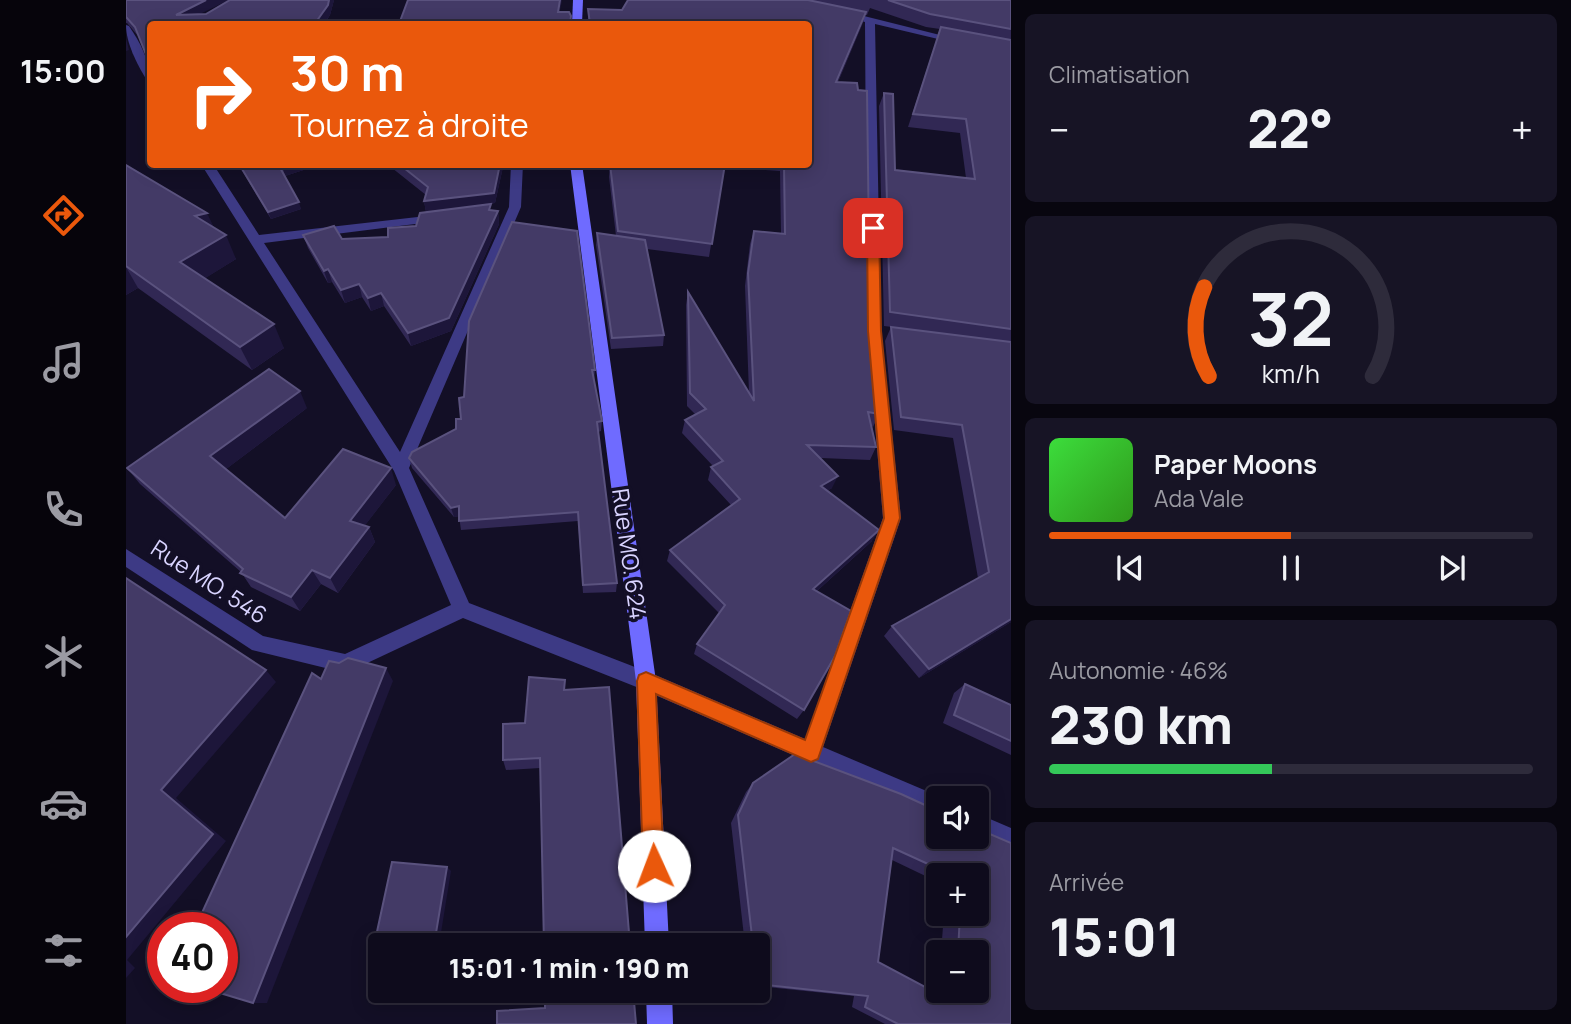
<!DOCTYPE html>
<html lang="fr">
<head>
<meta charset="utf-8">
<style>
  body { margin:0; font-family:Manrope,sans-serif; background:#171425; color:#f1f3f6; height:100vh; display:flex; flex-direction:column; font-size:26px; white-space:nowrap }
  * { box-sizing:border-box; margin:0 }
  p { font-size:23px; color:#9b9ba3 }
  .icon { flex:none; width:38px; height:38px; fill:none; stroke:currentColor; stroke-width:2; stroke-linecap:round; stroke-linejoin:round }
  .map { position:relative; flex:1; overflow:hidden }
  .details { display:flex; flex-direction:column; gap:14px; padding:14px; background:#08060f; width:560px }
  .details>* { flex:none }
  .banner { position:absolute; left:21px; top:21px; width:665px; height:147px; border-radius:7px; box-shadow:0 4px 18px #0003,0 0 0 2px #2e2b3b; background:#ea580c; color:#fff; overflow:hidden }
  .controls { position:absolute; left:800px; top:786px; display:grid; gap:14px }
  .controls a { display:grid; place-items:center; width:63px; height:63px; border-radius:7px; background:#0e0b1c; box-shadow:0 4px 18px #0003,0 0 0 2px #2e2b3b; font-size:35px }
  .speed { position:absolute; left:21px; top:912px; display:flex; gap:14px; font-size:35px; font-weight:700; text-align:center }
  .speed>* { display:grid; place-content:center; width:91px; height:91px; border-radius:50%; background:#0e0b1c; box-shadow:0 4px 18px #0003,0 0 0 2px #2e2b3b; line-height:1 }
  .speed .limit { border:10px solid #d22; background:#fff; color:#111 }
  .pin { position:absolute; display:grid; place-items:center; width:60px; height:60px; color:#fff; margin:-30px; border-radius:14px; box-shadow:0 4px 10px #0006 }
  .me { position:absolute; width:77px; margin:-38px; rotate:358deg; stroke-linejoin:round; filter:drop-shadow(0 0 5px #0008) }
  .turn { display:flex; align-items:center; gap:24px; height:147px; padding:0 28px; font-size:32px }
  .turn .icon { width:91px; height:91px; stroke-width:2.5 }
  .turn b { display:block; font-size:49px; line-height:60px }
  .big { font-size:52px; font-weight:800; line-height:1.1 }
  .details .card { flex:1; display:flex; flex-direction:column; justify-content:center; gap:10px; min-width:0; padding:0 24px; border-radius:10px; background:#171425 }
  .details .dial { align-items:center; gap:0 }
  .dial svg { height:182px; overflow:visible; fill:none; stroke:#2e2b3b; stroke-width:7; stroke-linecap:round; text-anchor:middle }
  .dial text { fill:#f1f3f6; stroke:none }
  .song { display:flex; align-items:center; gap:21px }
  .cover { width:84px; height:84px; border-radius:10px; background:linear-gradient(135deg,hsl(120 70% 55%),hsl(110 70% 35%)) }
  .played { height:7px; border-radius:4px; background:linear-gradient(90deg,#ea580c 50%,#2e2b3b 50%) }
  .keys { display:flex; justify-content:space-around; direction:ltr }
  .heat { display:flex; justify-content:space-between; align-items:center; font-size:38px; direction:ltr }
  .charge { height:10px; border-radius:5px; background:linear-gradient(90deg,#34c759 46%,#2e2b3b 0) }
  .trip { position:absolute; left:242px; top:933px; width:402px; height:70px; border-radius:7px; background:#0e0b1c; box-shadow:0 4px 18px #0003,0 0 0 2px #2e2b3b; font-weight:800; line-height:70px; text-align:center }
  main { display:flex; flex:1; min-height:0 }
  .dock { display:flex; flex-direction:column; width:126px; justify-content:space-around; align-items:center; background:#06040b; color:#9b9ba3 }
  .dock .icon { width:49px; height:49px }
  .dock .selected { color:#ea580c }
  .dock b { font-size:32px; color:#f1f3f6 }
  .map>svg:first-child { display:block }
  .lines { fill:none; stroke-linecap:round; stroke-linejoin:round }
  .street { fill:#3d3a85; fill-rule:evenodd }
  .secondary { fill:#6f6bff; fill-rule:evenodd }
  .wall { fill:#312854; fill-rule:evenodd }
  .shaded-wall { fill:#1d163a }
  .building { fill:#433a66; stroke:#5a527e; stroke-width:2; fill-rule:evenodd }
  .route { fill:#ea580c; stroke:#983908; stroke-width:2 }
  .labels { text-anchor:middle; stroke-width:7; stroke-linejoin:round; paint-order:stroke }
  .street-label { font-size:23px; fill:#d9d4ff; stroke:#130f26 }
</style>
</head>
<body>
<main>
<nav class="dock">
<b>15:00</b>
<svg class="icon selected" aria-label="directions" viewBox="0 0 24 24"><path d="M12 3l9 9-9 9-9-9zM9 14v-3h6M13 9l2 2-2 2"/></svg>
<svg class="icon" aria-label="music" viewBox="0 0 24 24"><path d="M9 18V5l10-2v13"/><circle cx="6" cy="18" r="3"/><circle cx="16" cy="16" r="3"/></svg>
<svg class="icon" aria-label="phone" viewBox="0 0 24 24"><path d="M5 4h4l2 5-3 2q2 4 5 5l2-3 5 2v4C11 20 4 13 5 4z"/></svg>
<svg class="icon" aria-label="climate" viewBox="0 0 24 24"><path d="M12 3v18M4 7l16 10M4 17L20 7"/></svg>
<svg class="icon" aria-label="car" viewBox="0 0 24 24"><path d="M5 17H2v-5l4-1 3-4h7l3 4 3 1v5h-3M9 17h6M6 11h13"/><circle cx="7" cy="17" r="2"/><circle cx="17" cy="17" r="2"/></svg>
<svg class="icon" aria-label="filters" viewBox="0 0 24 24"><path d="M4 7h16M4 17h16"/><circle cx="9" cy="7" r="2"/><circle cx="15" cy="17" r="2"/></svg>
</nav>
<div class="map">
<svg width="885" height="1024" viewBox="0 0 885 1024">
  <rect width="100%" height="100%" fill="#130f26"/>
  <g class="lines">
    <g class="street">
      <path d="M 734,15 L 838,41 L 833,44 L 749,24 L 755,332 L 775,518 L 697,747 L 817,798 L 812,798 L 812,818 L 513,688 L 337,618 L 220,673 L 126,650 L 0,567 L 0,549 L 137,636 L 219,654 L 325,605 L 268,471 L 75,164 L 87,164 L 133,235 L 318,214 L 319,217 L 313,221 L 138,243 L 274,452 L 383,207 L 385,164 L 397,164 L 395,207 L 283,468 L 343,603 L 527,674 L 679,739 L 757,518 L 741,332 L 739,22 L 731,20 L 729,18 Z"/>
      <path d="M 0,25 L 3,26 C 14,42 24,61 24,80 L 20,79 C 11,64 0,43 0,25 Z"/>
      <path d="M 850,813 L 885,828 L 885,850 L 850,836 Z"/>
    </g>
    <g class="secondary">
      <path d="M 447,0 L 457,0 L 456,24 L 446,24 Z"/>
      <path d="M 444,164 L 456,164 L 530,681 L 543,945 L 519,945 L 510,681 Z"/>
      <path d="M 520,990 L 546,990 L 547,1024 L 521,1024 Z"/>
    </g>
  </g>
  <g class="wall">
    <path d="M 0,0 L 74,14 L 80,14 L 104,0 L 208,0 L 204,15 L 199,23 L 24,24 L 24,65 L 12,36 L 1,23 L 0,23 Z"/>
    <path d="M 502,0 L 885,0 L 885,622 L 793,678 L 758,636 L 766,626 L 852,578 L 827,438 L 768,430 L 759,341 L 765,327 L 798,331 L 758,326 L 753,106 L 758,93 L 769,170 L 840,178 L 834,133 L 782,127 L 814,29 L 800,27 L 744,8 L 741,15 L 739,15 L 736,25 L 712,82 L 744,319 L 753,414 L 747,427 L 746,426 L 750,447 L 744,460 L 695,458 L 706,488 L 702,490 L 746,541 L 691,591 L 678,710 L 671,719 L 568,654 L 571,644 L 593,613 L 541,561 L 544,550 L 605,505 L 582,480 L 585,467 L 587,466 L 556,433 L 559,420 L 569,414 L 561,406 L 560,305 L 562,292 L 623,393 L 619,286 L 624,244 L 628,231 L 655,234 L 654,171 L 598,167 L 583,257 L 521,249 L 538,335 L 537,346 L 485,349 L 470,245 L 471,233 L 490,236 L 483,177 L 484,164 L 682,164 L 682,24 L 462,24 L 462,9 L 496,10 Z"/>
    <path d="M 112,164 L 152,164 L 175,209 L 145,219 Z"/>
    <path d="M 152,164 L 196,164 L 159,176 Z"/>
    <path d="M 261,164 L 383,164 L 382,167 L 377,167 L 369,203 L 300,212 L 298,201 L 300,195 Z"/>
    <path d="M 398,164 L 422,164 L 422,168 L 399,167 Z"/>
    <path d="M 0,165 L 88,228 L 110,259 L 79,278 L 158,348 L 126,370 L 12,288 L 0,295 Z"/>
    <path d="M 365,210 L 372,211 L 373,224 L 325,331 L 285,346 L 258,306 L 245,311 L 236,297 L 219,303 L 206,282 L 202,283 L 182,248 L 177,235 L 216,239 L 262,237 L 290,226 Z"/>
    <path d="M 469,370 L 468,380 L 476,421 L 475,431 L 472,432 L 491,583 L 490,592 L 457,593 L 452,521 L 335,530 L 333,516 L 328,517 L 286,468 L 283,458 L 330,429 L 335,419 L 333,398 Z"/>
    <path d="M 181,408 L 100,469 L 159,518 L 270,485 L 239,525 L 243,527 L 249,542 L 212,593 L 195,584 L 174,611 L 125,587 L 115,572 L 14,484 L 1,468 Z"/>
    <path d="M 439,680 L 439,690 L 414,768 L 380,770 L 377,760 L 399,723 Z"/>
    <path d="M 839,684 L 885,705 L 885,755 L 817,723 L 828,693 Z"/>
    <path d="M 627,783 L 885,843 L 885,1024 L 759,1024 L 726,1007 L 728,996 L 632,986 L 632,945 L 619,945 L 605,823 L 620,792 ZM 766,860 L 812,882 L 812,875 L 850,875 L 850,914 L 818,914 L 815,952 L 850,952 L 850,990 L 812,990 L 812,994 L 752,962 Z"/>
  </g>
  <g class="shaded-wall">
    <path d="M 80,0 L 103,0 L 53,24 L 50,15 Z"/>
    <path d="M 203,0 L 208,0 L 204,15 L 198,24 L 190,22 Z"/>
    <path d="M 434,0 L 436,0 L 432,21 L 432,12 Z"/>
    <path d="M 740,12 L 736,25 L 706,95 L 710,82 Z"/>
    <path d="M 0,38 L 3,50 L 0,51 Z"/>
    <path d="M 159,164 L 196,164 L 159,176 L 156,165 Z"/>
    <path d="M 374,164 L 376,164 L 377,167 L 369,203 L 300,212 L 298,201 Z"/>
    <path d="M 173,202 L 175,209 L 145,219 L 142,212 Z"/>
    <path d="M 372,211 L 373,224 L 325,331 L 285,346 L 282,333 Z"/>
    <path d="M 81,213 L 92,236 L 69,216 Z"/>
    <path d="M 100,235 L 110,259 L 67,286 L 54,262 Z"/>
    <path d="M 0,267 L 12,288 L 0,295 Z"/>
    <path d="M 202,269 L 206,282 L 202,283 L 198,271 Z"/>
    <path d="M 233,284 L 236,297 L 219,303 L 215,290 Z"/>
    <path d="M 255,293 L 258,306 L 245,311 L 242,298 Z"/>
    <path d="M 148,324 L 158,348 L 126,370 L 114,347 Z"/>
    <path d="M 174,391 L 181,408 L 95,473 L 84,456 Z"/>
    <path d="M 265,468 L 270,485 L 231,536 L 224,521 Z"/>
    <path d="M 712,476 L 706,488 L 690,498 L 695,486 Z"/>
    <path d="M 333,506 L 335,516 L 328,517 L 325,508 Z"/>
    <path d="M 243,527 L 249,542 L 212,593 L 204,578 Z"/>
    <path d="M 753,530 L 746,541 L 681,600 L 687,589 Z"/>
    <path d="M 186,570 L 195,584 L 174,611 L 165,597 Z"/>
    <path d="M 885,619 L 885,622 L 793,678 L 803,669 Z"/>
    <path d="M 260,668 L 267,681 L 141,1003 L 127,1003 Z"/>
    <path d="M 140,670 L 150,682 L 50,798 L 100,841 L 1,960 L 9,968 L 0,978 L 0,937 L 35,790 Z"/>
    <path d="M 321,867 L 325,871 L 313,945 L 308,945 Z"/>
  </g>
  <g class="building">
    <path d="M 0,0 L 80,0 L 50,15 L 80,14 L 104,0 L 203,0 L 202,5 L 190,22 L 240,24 L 24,24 L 24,60 L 21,57 L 9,27 L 0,17 Z"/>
    <path d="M 282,0 L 434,0 L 432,12 L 443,12 L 445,16 L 444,24 L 273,24 Z"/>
    <path d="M 502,0 L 682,0 L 740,12 L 710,82 L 731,83 L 732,90 L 741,91 L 744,319 L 753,414 L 742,412 L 750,447 L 681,445 L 712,476 L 695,486 L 753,530 L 687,589 L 725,611 L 709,656 L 678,710 L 571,644 L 599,605 L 544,550 L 614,499 L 585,467 L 597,461 L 559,420 L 580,409 L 564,393 L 562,292 L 628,401 L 622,273 L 628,231 L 659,234 L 658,164 L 682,164 L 682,24 L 464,24 L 462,9 L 496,10 Z"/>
    <path d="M 762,0 L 885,0 L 885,29 L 804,14 Z"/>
    <path d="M 815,27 L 885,40 L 885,329 L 764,312 L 758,93 L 767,94 L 769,170 L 849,179 L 840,119 L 787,114 Z"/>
    <path d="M 113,164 L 152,164 L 173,202 L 142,212 Z"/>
    <path d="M 273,164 L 374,164 L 368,193 L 298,201 L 302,187 Z"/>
    <path d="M 484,164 L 599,164 L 586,244 L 492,231 Z"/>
    <path d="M 0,165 L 81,213 L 69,216 L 100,235 L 54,262 L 148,324 L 114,347 L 0,266 Z"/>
    <path d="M 365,204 L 363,210 L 372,211 L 323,318 L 282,333 L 255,293 L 242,298 L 233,284 L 215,290 L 202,269 L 198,271 L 177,235 L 208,226 L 216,239 L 262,237 L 262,228 L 290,226 L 294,213 Z"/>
    <path d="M 386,222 L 451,231 L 469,370 L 466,370 L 476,421 L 471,422 L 491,583 L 457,585 L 452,512 L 333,521 L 333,506 L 325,508 L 283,458 L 286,452 L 330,429 L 330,419 L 335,419 L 333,398 L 338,397 L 343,321 Z"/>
    <path d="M 471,233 L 519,240 L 538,335 L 486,338 Z"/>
    <path d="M 765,327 L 885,342 L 885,619 L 803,669 L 766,626 L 863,572 L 836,425 L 775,417 Z"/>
    <path d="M 143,369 L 174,391 L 84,456 L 159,518 L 217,449 L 265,468 L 224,521 L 243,527 L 204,578 L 186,570 L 165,597 L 114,573 L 117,569 L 1,468 Z"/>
    <path d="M 0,578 L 140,670 L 35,790 L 87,834 L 0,937 Z"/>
    <path d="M 222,658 L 260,668 L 127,1003 L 74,987 L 96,987 L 96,928 L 69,928 L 186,673 L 195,679 L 203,661 L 213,663 Z"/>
    <path d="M 403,677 L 439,680 L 438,690 L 483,687 L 504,945 L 418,945 L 414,758 L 377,760 L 377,724 L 399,723 Z"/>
    <path d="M 839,684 L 885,705 L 885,741 L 828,715 Z"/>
    <path d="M 669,754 L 775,794 L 812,811 L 812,836 L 850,836 L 850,828 L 885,843 L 885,1024 L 772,1024 L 739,1007 L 742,996 L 632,984 L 632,945 L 627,945 L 612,815 L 627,783 ZM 767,848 L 826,875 L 850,875 L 850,914 L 834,914 L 832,952 L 850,952 L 850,990 L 830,990 L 829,1003 L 752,962 Z"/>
    <path d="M 266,862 L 321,867 L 308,945 L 254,945 L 254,956 L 246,955 Z"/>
    <path d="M 419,990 L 507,990 L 510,1024 L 371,1024 L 371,1011 L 419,1008 Z"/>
  </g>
  <path class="route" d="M 747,224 L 753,228 L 755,331 L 774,518 L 692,759 L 685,762 L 530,694 L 538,866 L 535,873 L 528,876 L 520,873 L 517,866 L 511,681 L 513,675 L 520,672 L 679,740 L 758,518 L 742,331 L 741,228 Z"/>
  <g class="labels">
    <g class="street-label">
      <text transform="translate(503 554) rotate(82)" y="8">Rue MO. 624</text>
      <text transform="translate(83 582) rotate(33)" y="8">Rue MO. 546</text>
    </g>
  </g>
</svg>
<div class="controls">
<a><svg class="icon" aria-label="sound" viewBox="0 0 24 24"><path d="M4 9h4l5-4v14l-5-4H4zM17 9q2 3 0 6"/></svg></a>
<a>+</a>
<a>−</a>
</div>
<div class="speed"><div class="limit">40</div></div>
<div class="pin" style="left:747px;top:228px;background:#d93025"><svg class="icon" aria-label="arrive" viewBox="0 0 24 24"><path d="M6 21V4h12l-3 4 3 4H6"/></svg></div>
<svg class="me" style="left:528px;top:866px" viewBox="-20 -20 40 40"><circle r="19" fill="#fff"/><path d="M0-13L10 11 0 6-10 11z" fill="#ea580c"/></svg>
<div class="trip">15:01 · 1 min · 190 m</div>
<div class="banner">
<div class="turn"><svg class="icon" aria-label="right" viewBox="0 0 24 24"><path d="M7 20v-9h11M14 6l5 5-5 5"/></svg><div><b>30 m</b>Tournez à droite</div></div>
</div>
</div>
<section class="details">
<div class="card"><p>Climatisation</p>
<div class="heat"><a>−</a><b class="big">22°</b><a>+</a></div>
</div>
<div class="card dial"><svg viewBox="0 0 100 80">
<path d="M14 69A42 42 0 1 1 86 69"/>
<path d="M14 69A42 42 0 0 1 12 30" stroke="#ea580c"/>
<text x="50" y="56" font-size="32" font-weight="700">32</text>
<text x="50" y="72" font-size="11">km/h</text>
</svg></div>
<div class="card">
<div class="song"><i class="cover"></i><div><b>Paper Moons</b><p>Ada Vale</p></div></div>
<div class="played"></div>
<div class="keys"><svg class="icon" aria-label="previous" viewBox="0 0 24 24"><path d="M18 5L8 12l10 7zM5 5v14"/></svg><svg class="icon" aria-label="pause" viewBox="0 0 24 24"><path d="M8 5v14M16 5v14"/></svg><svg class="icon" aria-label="next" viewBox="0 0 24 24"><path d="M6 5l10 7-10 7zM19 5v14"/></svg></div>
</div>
<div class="card"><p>Autonomie · 46%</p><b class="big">230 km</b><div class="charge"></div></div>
<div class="card"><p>Arrivée</p><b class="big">15:01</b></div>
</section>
</main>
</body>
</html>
